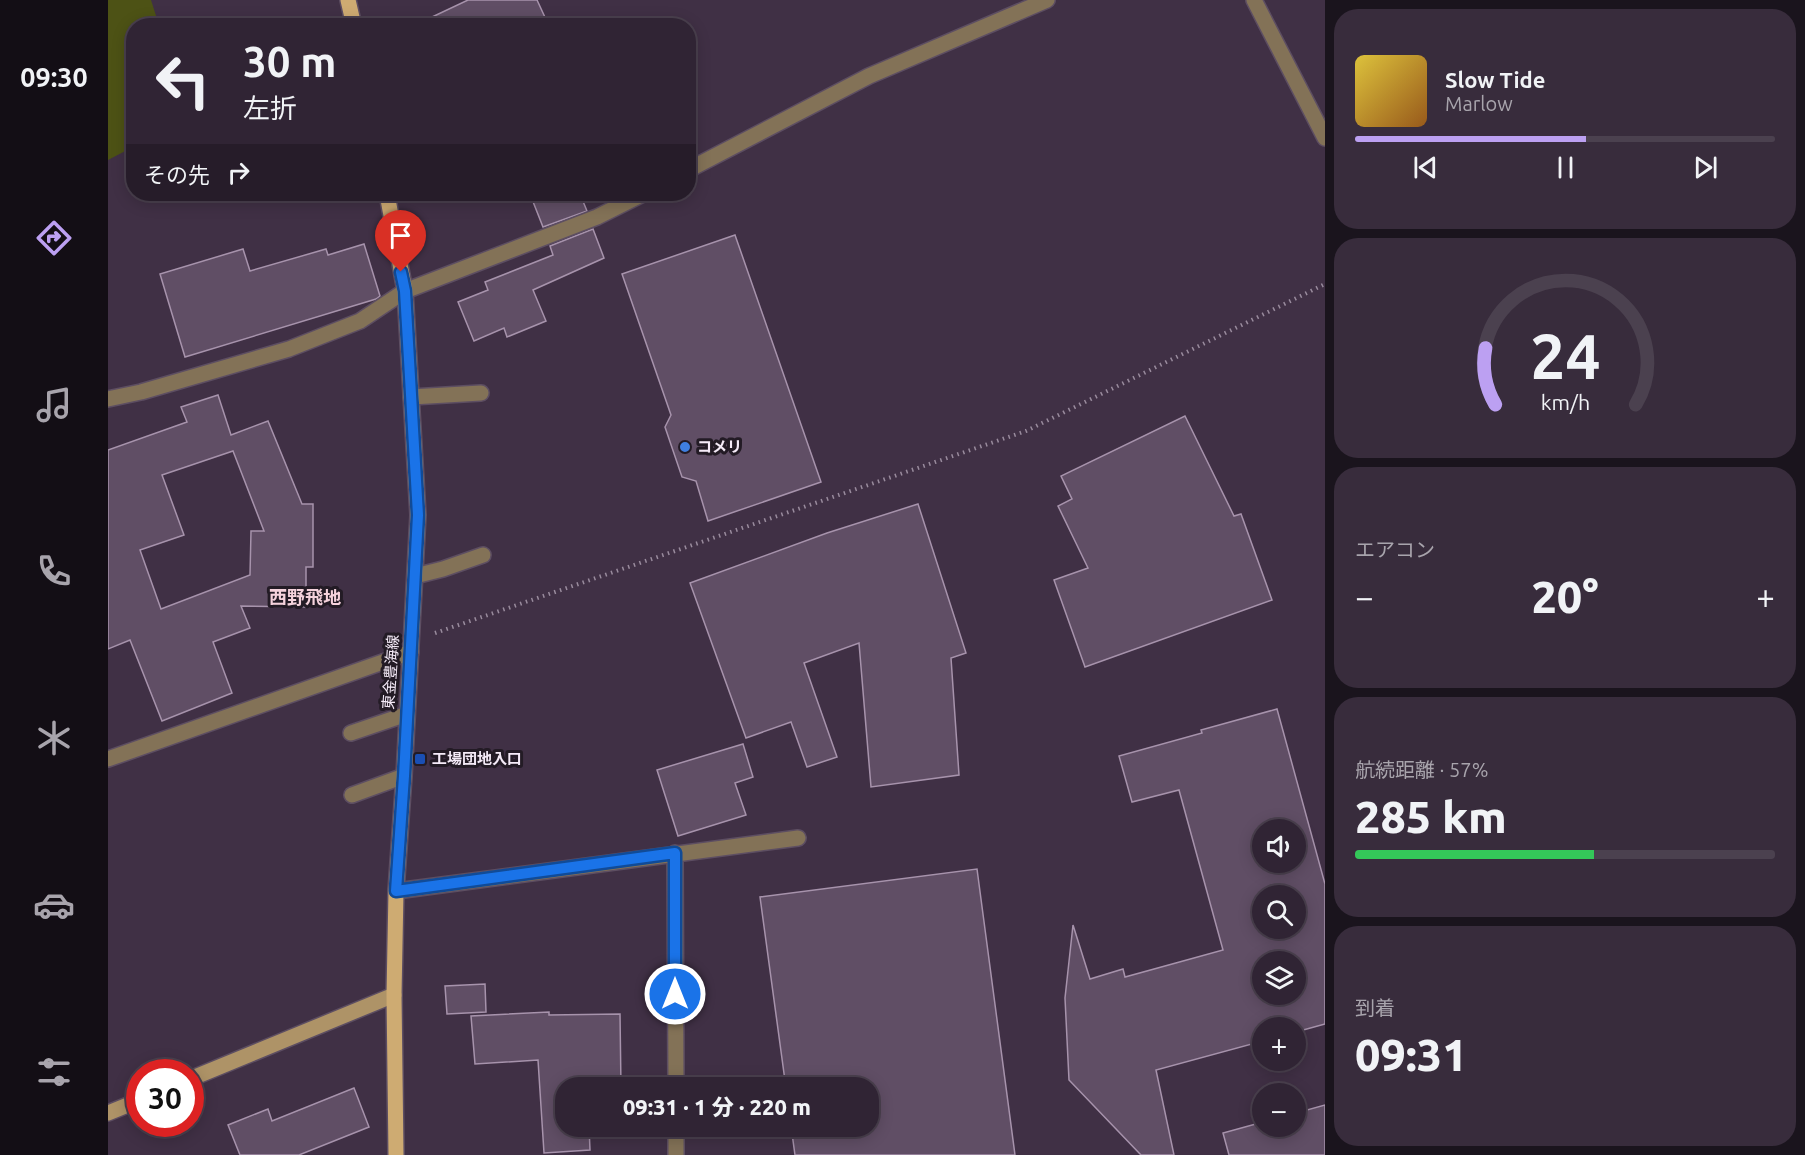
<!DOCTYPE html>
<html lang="ja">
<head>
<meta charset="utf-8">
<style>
  body { margin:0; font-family:Ubuntu,"Noto Sans JP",sans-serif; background:#382c3c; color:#f1f3f6; height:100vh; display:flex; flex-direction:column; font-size:22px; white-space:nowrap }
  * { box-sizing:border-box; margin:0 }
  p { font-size:20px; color:#a8a4ac }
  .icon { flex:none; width:33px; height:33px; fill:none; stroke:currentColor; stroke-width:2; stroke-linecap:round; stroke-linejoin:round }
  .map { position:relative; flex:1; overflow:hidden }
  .panel { display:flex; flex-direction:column; gap:9px; padding:9px; background:#1a141d; width:480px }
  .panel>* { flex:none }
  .guide { position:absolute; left:18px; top:18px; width:570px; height:183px; border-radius:24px; box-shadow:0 3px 15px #0003,0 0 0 2px #4b414f; background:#302434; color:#f1f3f6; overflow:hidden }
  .tools { position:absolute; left:1144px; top:819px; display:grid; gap:12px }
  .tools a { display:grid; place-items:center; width:54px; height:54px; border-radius:50%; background:#302434; box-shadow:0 3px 15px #0003,0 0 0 2px #4b414f; font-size:30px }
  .speed { position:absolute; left:18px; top:1059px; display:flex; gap:12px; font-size:30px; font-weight:700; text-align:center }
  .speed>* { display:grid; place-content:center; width:78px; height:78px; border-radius:50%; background:#302434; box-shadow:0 3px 15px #0003,0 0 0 2px #4b414f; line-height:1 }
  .speed .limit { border:9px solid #d22; background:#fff; color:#111 }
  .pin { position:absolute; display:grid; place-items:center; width:51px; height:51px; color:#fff; margin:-62px -26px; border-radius:50% 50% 50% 0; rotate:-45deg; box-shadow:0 0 6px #0007 }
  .pin .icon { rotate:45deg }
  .me { position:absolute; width:66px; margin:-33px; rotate:0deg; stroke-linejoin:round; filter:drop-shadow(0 0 4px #0008) }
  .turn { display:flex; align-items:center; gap:21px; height:126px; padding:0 18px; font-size:27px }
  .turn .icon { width:78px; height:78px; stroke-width:2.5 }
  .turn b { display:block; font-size:42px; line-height:51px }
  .then { display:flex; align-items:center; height:57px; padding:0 18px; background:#0003; gap:12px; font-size:22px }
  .big { font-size:45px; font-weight:800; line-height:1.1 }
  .panel .tile { flex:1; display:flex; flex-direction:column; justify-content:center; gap:9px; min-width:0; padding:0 21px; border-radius:24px; background:#382c3c }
  .panel .dial { align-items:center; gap:0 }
  .dial svg { height:156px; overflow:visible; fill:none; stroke:#4b414f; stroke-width:7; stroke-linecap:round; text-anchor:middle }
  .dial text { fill:#f1f3f6; stroke:none }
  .song { display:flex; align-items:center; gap:18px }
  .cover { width:72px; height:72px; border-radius:9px; background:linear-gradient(135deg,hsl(50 70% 55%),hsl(30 70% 35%)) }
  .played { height:6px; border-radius:3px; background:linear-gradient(90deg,#bca0f2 55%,#4b414f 55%) }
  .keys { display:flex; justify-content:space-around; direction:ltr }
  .heat { display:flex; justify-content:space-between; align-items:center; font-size:33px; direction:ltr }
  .charge { height:9px; border-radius:4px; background:linear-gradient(90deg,#34c759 57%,#4b414f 0) }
  .trip { position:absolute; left:447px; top:1077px; width:324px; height:60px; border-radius:24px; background:#302434; box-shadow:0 3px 15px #0003,0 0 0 2px #4b414f; font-weight:800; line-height:60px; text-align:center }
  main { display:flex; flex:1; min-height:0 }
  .menu { display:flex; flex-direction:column; width:108px; justify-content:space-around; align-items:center; background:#130e15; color:#a8a4ac }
  .menu .icon { width:42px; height:42px }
  .menu .on { color:#bca0f2 }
  .menu b { font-size:27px; color:#f1f3f6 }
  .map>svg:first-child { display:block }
  .green { fill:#4d5215 }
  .building { fill:#604e65; stroke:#a793ac; stroke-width:1.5; fill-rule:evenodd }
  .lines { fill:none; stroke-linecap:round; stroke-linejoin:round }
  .lane-casing { stroke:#5d4e62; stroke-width:18 }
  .street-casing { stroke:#5d4e62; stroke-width:18 }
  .secondary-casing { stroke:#5d4e62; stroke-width:18 }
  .primary-casing { stroke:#5d4e62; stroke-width:18 }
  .path { stroke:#998b9d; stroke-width:4; stroke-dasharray:1.5 4.5; stroke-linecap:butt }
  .lane { stroke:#837257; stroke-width:15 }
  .street { stroke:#837257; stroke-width:15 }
  .secondary { stroke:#ae9367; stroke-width:15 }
  .primary { stroke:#ceab72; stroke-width:15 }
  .route-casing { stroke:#114b97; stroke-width:15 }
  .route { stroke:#1a73e8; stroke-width:10 }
  .shop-dot { fill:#3f7fe0; stroke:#231b25; stroke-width:2 }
  .transit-dot { fill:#1a4fb4; stroke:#231b25; stroke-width:2 }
  .labels { text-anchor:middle; stroke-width:6; stroke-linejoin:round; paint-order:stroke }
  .poi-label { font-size:15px; font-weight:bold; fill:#f5ebf8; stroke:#231b25; text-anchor:start }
  .street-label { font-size:15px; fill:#f5ebf8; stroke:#231b25 }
  .quarter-label { font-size:18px; font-weight:bold; fill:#f5d2dc; stroke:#231b25 }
</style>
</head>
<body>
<main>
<nav class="menu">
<b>09:30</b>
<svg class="icon on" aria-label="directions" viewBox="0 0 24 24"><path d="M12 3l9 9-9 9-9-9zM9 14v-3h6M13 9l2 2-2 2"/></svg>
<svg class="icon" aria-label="music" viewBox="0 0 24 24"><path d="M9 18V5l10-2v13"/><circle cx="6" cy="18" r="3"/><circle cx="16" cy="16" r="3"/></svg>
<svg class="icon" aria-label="phone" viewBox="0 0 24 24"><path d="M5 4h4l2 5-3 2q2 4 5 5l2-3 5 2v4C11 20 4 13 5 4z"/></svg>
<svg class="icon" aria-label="climate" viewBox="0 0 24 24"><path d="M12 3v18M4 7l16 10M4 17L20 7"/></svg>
<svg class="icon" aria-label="car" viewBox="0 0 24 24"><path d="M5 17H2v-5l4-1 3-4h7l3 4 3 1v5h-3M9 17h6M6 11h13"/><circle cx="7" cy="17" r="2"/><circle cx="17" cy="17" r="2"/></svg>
<svg class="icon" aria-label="filters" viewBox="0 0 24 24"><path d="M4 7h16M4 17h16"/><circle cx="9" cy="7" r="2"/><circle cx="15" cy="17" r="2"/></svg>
</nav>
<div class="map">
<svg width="1217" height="1155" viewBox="0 0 1217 1155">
  <rect width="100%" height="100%" fill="#403045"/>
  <path class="green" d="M 0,0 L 43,0 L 51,25 L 26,26 L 25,147 L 0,160 Z"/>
  <g class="building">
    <path d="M 360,0 L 429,0 L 441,26 L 305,26 Z"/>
    <path d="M 422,194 L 472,194 L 479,211 L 435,227 Z"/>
    <path d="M 485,229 L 496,258 L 425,290 L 438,321 L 399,337 L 396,328 L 366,341 L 350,302 L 380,290 L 377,282 L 445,255 L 442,246 Z"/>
    <path d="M 627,235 L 713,482 L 600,521 L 588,481 L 574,477 L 557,427 L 563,415 L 514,274 Z"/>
    <path d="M 256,244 L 272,296 L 268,299 L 77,357 L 52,274 L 135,249 L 142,271 L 218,249 L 220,255 Z"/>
    <path d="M 110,395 L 123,435 L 160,421 L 194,504 L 205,504 L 205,567 L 198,567 L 198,607 L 133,606 L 142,628 L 105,642 L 124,693 L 54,721 L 22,640 L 0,649 L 0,450 L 79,422 L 73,407 ZM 125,451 L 156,531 L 143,531 L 142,575 L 53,609 L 32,550 L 76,535 L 54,475 Z"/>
    <path d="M 1077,416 L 1126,516 L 1133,514 L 1164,600 L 977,667 L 946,580 L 980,568 L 950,506 L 964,499 L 953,476 Z"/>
    <path d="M 810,504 L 858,653 L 843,658 L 851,775 L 763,787 L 751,643 L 696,663 L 729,757 L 699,767 L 683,722 L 638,738 L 582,583 L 719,533 Z"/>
    <path d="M 1169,709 L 1217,884 L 1217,1024 L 1188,1032 L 1188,1028 L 1155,1028 L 1155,1041 L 1048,1070 L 1066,1155 L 1033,1155 L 961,1080 L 957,998 L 965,925 L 982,979 L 1015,969 L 1017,977 L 1115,950 L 1071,790 L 1024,802 L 1011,756 L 1094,733 L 1093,730 ZM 1155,830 L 1188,830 L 1188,862 L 1155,862 ZM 1155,896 L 1188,896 L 1188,928 L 1155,928 ZM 1155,962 L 1188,962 L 1188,994 L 1155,994 Z"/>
    <path d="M 635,744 L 645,777 L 627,783 L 638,815 L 570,836 L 549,770 Z"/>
    <path d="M 869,869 L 907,1155 L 687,1155 L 683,1126 L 760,1126 L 760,1088 L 678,1088 L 652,897 Z"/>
    <path d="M 377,984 L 378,1012 L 339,1014 L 337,986 Z"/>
    <path d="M 441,1012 L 441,1015 L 512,1014 L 513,1088 L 458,1088 L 458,1126 L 481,1126 L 482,1150 L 436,1153 L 430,1060 L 367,1064 L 363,1016 Z"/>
    <path d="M 246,1088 L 261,1127 L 191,1155 L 132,1155 L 120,1125 L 160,1109 L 164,1121 Z"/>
    <path d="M 1217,1105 L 1217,1155 L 1121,1155 L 1115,1133 L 1155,1122 L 1155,1126 L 1188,1126 L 1188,1113 Z"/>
  </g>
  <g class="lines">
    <g class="lane-casing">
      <g id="lane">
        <path d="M 1146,0 L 1217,138"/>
        <path d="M 303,397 L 373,393"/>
        <path d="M 307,576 L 335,569 L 375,555"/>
        <path d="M 243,733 L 299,714"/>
        <path d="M 244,795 L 296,776"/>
      </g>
    </g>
    <g class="street-casing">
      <g id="street">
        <path d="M 580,170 L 761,76 L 939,0"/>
        <path d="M 0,399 L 33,392 L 181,349 L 252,321 L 297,291 L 489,217 L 535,194"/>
        <path d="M 0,759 L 303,652"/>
        <path d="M 567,853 L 568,1088"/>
        <path d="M 288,891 L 690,838"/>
        <path d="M 568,1126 L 568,1155"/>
      </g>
    </g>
    <g class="secondary-casing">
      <g id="secondary">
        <path d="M 82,1079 L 286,995"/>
        <path d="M 0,1113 L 32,1100"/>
      </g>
    </g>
    <g class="primary-casing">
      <g id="primary">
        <path d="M 240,0 L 246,26"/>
        <path d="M 279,194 L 297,291 L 310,515 L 296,776 L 288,891 L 286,995 L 288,1155"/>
      </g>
    </g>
    <path class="path" d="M 327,633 L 918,431 L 1217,284"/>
    <use href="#lane" class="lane"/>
    <use href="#street" class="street"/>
    <use href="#secondary" class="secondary"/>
    <use href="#primary" class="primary"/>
  </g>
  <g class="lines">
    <g class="route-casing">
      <path id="route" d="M 293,272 L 297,291 L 310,515 L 296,776 L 288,891 L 567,853 L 567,994"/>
    </g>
    <use href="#route" class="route"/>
  </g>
  <circle class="shop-dot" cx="577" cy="447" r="6"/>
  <rect class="transit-dot" x="306" y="753" width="12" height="12" rx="3"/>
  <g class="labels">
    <g class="poi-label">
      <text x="589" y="452">コメリ</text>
      <text x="324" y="764">工場団地入口</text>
    </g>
    <g class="street-label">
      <text transform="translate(283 672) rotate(-86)" y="5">東金豊海線</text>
    </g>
    <g class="quarter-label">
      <text x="197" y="604">西野飛地</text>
    </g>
  </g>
</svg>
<div class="tools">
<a><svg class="icon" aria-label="sound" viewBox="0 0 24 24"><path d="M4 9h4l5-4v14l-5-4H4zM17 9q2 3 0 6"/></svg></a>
<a><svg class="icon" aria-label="search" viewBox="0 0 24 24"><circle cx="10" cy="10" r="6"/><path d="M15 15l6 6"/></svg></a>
<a><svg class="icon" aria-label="layers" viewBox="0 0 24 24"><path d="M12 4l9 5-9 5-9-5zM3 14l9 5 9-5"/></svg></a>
<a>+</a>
<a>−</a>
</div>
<div class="speed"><div class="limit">30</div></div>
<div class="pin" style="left:293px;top:272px;background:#d93025"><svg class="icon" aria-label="arrive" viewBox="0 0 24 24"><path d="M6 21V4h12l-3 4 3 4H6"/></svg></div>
<svg class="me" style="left:567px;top:994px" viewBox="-20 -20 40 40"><circle r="17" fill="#1a73e8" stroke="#fff" stroke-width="3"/><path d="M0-11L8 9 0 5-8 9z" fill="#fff"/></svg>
<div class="trip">09:31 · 1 分 · 220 m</div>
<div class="guide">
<div class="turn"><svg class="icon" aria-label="left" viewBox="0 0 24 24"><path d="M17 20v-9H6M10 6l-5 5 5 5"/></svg><div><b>30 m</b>左折</div></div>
<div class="then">その先<svg class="icon" aria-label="right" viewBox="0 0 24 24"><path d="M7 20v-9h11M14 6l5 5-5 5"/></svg></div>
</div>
</div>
<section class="panel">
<div class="tile">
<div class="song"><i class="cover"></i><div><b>Slow Tide</b><p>Marlow</p></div></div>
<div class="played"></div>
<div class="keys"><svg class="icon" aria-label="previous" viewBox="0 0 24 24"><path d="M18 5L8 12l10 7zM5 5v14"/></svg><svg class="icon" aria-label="pause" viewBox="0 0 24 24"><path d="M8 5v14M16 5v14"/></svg><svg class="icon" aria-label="next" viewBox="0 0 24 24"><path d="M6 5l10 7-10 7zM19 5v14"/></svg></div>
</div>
<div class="tile dial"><svg viewBox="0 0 100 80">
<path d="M14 69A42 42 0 1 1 86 69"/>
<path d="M14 69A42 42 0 0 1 9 40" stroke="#bca0f2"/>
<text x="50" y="56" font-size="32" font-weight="700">24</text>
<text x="50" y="72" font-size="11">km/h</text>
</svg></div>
<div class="tile"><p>エアコン</p>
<div class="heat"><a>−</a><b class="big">20°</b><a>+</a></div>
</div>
<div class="tile"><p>航続距離 · 57%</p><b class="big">285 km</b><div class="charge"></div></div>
<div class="tile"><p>到着</p><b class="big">09:31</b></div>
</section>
</main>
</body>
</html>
